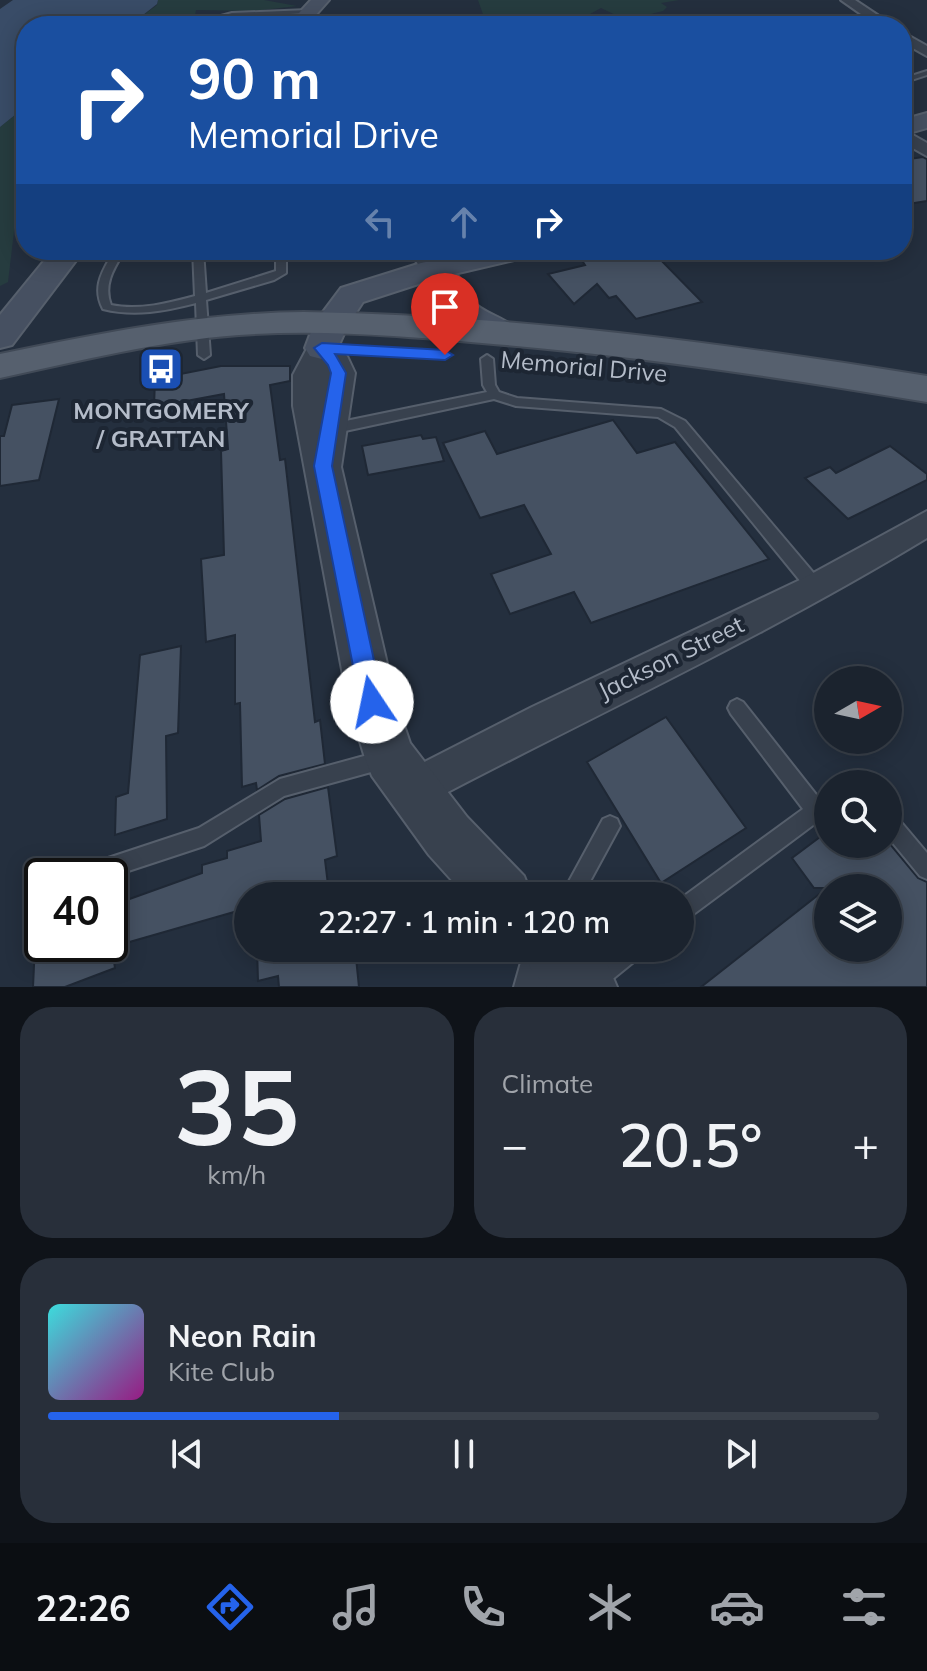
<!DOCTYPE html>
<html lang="en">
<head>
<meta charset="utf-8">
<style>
  body { margin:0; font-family:Mulish,sans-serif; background:#282f3a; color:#f1f3f6; height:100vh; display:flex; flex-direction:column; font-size:30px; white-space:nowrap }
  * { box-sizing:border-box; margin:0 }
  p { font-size:26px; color:#a0a4aa }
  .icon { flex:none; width:44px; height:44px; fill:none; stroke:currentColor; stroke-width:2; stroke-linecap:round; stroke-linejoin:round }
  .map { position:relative; height:987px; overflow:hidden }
  .panel { display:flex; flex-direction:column; gap:20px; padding:20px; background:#0f1319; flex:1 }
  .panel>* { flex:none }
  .hud { position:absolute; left:16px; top:16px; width:896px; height:244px; border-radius:32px; box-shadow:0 4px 20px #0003,0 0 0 2px #39404a; background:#1a4fa0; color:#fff; overflow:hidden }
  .needle { width:52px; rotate:81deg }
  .controls { position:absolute; left:814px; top:666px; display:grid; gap:16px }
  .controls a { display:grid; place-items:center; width:88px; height:88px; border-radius:50%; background:#1b232e; box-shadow:0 4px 20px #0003,0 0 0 2px #39404a; font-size:40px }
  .speed { position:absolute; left:24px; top:858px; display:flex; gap:16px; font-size:40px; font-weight:700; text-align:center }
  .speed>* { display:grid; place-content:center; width:104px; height:104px; border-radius:50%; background:#1b232e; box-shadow:0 4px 20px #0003,0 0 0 2px #39404a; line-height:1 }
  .speed .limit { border:4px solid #111; border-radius:12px; background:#fff; color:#111 }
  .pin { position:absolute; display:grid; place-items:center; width:68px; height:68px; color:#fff; margin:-82px -34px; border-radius:50% 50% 50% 0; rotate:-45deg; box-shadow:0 0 8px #0007 }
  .pin .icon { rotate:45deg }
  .me { position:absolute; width:88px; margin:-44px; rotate:349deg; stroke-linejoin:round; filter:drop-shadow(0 0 6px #0008) }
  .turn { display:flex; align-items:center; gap:28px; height:168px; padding:0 40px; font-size:36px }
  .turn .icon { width:104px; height:104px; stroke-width:2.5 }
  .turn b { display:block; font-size:56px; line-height:68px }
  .lanes { display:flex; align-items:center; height:76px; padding:0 40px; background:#0003; justify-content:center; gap:40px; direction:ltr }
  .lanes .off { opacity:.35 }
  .big { font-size:60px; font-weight:600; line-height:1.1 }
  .panel .widget { flex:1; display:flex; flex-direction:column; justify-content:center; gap:12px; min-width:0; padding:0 28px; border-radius:32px; background:#282f3a }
  .panel .dial { align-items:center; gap:0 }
  .dial b { font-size:104px; line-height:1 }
  .song { display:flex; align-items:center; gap:24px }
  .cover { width:96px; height:96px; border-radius:12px; background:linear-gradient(135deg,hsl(180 70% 55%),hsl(310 70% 35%)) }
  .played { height:8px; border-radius:4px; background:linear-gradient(90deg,#2563eb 35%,#39404a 35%) }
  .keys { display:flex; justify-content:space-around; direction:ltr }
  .heat { display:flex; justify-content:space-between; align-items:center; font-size:44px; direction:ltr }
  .panel .tiles { flex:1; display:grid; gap:20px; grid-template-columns:1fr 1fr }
  .widget:last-child { grid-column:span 2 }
  .trip { position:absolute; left:234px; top:882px; width:460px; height:80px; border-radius:40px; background:#1b232e; box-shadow:0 4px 20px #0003,0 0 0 2px #39404a; font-weight:600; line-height:80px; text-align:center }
  .tabs { display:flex; height:128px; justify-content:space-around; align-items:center; background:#0b0e12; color:#a0a4aa }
  .tabs .icon { width:56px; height:56px }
  .tabs .active { color:#2563eb }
  .tabs b { font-size:36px; color:#f1f3f6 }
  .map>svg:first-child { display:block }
  .green { fill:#263c3f }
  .water { fill:#394c67 }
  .building { fill:#455162; stroke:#1f2835; stroke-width:2; fill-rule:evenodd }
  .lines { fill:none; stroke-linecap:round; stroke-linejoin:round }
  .service-casing { stroke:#565f6c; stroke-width:4 }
  .minor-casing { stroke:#565f6c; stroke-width:4 }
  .tertiary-casing { stroke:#565f6c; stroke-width:4 }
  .secondary-casing { stroke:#565f6c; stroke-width:4 }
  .primary-casing { stroke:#414a57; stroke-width:4 }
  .service { fill:#38414e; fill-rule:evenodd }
  .minor { fill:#38414e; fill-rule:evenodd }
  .tertiary { fill:#38414e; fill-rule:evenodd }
  .secondary { fill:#465061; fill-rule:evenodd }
  .primary { fill:#56606e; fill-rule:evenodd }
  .route { fill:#2563eb; stroke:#184099; stroke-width:2 }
  .labels { text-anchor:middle; stroke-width:8; stroke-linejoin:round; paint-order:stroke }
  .street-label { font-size:24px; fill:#b4bcc9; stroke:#1d2633 }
  .poi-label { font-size:24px; font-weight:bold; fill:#b4bcc9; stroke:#1d2633 }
</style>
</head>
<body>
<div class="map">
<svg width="927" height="987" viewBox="0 0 927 987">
  <rect width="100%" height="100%" fill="#242f3e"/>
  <g class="green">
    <path d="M 158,0 L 264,0 L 297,6 L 253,11 L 196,10 L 194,21 L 188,26 L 129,26 L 157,5 Z"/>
    <path d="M 478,0 L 679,0 L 661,3 L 667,7 L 663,11 L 626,20 L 601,8 L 590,14 L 624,22 L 626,26 L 487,26 Z"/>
    <path d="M 26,106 L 26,192 L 18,198 L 8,282 L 0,286 L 0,127 Z"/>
  </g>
  <path class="water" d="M 13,0 L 158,0 L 157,4 L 129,26 L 26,26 L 26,106 L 0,127 L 0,9 Z"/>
  <g class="building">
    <path d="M 923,157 L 927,159 L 927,201 L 902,205 L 902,160 Z"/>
    <path d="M 621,250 L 651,250 L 702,302 L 636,319 L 616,296 L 609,298 L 597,284 L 574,304 L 548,274 L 585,265 L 581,259 Z"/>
    <path d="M 221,366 L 290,366 L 290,381 L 270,385 L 280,460 L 285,459 L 315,722 L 320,720 L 325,764 L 279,776 L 257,790 L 256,783 L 242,787 L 240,703 L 235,704 L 235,635 L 206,642 L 201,559 L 224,555 L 221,451 L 228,449 L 224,394 L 154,407 L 155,379 Z"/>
    <path d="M 59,399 L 39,480 L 0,486 L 0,436 L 4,436 L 12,405 Z"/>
    <path d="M 613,420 L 637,453 L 675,442 L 769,559 L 591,623 L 574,592 L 510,614 L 491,574 L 551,554 L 524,505 L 480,518 L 443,443 L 485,431 L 497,454 Z"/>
    <path d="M 421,435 L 423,439 L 436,437 L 444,461 L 368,475 L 362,446 Z"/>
    <path d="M 890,446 L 927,474 L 927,480 L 848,519 L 805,478 L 830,467 L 836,473 Z"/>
    <path d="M 181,646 L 178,733 L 166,736 L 167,819 L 115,835 L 116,797 L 128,793 L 140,655 Z"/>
    <path d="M 666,717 L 746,828 L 661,883 L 587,762 Z"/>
    <path d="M 328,787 L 337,856 L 325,860 L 328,885 L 289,896 L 248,896 L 248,908 L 112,947 L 115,968 L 65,987 L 33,987 L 35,944 L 110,944 L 110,906 L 202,873 L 202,865 L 227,858 L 227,851 L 261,841 L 259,815 L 285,799 Z"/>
    <path d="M 828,831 L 828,844 L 890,844 L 918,878 L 927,882 L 927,987 L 701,987 L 827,888 L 814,888 L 792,858 ZM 828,888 L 888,888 L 888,948 L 828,948 Z"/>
    <path d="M 257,948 L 355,948 L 359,987 L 279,987 L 278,976 L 258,981 Z"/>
  </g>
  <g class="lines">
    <g class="service-casing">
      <g id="service">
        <path d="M 308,10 L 310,13 L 232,17 L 225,18 L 217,26 L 210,26 L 221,16 L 232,13 Z"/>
        <path d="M 761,16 L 824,24 L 827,26 L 761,20 L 712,26 Z"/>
        <path d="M 927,71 L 927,75 L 902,83 L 902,79 Z"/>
        <path d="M 115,250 L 125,250 C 114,268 103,284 111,305 C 139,311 169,303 195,296 L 193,250 L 203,250 L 206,293 L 276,271 L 276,250 L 286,250 L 286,273 L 274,280 L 206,300 L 210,355 L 204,359 L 198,355 L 196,303 C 165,311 135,317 103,309 C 93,290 100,275 110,258 L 66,257 L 61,254 L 66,251 L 114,252 Z"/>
        <path d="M 487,355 L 493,359 L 495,385 L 499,392 L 517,398 L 661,409 L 685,421 L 822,583 L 824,588 L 822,593 L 816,595 L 810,593 L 675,427 L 658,417 L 516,406 L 494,399 L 331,434 L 325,429 L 331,424 L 487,392 L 483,385 L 481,359 Z"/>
        <path d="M 737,699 L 743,702 L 818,797 L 828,792 L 828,814 L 687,919 L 680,923 L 680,899 L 803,809 L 731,714 L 728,708 L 731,702 Z"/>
        <path d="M 386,750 L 393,752 L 395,759 L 393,766 L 284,796 L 204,846 L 110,877 L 89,876 L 87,871 L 90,864 L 199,828 L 280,779 Z"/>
        <path d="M 888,812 L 895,815 L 927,853 L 927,879 L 920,876 L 888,837 Z"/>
        <path d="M 610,816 L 617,819 L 620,826 L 582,896 L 561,896 L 603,819 Z"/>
        <path d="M 616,948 L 644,948 L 641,956 L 604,986 L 588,986 L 585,978 L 588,970 Z"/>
      </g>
    </g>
    <g class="minor-casing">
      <g id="minor">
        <path d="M 841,0 L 855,0 L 894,26 L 878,26 Z"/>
        <path d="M 902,32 L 927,46 L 927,56 L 902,42 Z"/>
        <path d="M 902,129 L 927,143 L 927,156 L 902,142 Z"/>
        <path d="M 410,250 L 432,250 L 443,270 L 440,275 L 424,275 Z"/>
        <path d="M 927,511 L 927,538 C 766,636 594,715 427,803 L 413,809 L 399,803 L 393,789 L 399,775 L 532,707 L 804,578 Z"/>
        <path d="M 525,948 L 571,948 L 562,987 L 514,987 Z"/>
      </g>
    </g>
    <g class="tertiary-casing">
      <g id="tertiary">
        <path d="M 322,338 L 333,341 L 347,356 L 355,373 L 341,467 L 396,702 L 410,743 L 467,817 L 524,876 L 532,896 L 466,896 L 429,855 L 372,776 L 365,758 L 348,702 L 293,406 L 293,375 L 311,341 Z"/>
        <path d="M 523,948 L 592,948 L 608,966 L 617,987 L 547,987 L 531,969 Z"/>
      </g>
    </g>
    <g class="secondary-casing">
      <g id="secondary">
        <path d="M 311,0 L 329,0 L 306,26 L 287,26 Z"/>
        <path d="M 927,113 L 927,128 L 902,135 L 902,120 Z"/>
        <path d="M 53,250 L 84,250 L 12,345 L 0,348 L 0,315 Z"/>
        <path d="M 481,250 L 536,250 L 531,256 L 454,274 C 466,279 463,291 471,300 C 484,315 508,317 519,333 L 514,341 C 479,350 439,315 432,282 L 434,279 L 363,302 L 348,325 L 334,356 L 322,359 L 310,356 L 305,348 L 314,324 L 341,288 L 421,263 Z"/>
      </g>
    </g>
    <g class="primary-casing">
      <path id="primary" d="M 304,312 C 513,315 721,343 927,376 L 927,402 C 779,377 631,355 482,343 C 401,336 320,329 239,335 C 158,341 79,361 0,378 L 0,354 C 101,333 200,313 304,312 Z"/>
    </g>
    <use href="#service" class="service"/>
    <use href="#minor" class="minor"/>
    <use href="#tertiary" class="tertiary"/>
    <use href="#secondary" class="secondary"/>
    <use href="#primary" class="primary"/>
  </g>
  <path class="route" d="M 322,343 L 445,350 L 453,355 L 445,360 L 335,354 L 346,373 L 332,466 L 383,702 L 380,710 L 372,713 L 364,710 L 360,702 L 314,466 L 331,373 L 328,365 L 314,348 Z"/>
  <defs>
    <g id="bus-square" transform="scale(2.3)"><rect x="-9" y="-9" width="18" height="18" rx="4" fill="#1a4fb4" stroke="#1d2633"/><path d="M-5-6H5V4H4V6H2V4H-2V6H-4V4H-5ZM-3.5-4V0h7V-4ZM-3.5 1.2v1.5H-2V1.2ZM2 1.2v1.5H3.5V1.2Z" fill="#fff"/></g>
  </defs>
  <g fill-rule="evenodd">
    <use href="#bus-square" x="161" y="369"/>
  </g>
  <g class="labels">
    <g class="street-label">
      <text transform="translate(584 367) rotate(5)" y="8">Memorial Drive</text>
      <text transform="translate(671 658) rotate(-26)" y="8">Jackson Street</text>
    </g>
    <g class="poi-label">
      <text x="161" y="419">MONTGOMERY<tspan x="161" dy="28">/ GRATTAN</tspan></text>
    </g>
  </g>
</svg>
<div class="controls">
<a><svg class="needle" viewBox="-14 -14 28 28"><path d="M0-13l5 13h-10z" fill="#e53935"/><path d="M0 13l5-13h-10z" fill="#a0a4aa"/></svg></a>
<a><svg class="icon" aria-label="search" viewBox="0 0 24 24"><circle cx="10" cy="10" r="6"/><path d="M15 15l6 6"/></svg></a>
<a><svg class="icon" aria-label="layers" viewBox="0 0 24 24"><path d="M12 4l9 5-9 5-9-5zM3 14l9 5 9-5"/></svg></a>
</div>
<div class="speed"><div class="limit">40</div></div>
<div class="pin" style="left:445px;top:355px;background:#d93025"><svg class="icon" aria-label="arrive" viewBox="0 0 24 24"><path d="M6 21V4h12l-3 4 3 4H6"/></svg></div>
<svg class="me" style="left:372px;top:702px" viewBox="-20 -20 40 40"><circle r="19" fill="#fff"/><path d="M0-13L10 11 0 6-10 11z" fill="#2563eb"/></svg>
<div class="trip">22:27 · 1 min · 120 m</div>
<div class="hud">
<div class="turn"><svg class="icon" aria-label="right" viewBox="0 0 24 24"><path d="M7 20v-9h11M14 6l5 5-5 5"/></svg><div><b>90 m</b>Memorial Drive</div></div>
<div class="lanes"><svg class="icon off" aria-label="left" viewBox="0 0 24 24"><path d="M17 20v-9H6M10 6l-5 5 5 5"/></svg><svg class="icon off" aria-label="ahead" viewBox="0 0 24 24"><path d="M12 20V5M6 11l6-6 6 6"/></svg><svg class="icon" aria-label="right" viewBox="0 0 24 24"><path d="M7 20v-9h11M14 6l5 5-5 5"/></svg></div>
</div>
</div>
<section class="panel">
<div class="tiles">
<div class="widget dial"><b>35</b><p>km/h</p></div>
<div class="widget"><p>Climate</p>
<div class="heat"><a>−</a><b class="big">20.5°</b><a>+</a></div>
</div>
<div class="widget">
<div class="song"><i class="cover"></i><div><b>Neon Rain</b><p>Kite Club</p></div></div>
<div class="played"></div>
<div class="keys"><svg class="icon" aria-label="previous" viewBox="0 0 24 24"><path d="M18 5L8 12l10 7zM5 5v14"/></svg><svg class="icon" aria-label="pause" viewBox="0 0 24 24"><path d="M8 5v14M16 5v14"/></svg><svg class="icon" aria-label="next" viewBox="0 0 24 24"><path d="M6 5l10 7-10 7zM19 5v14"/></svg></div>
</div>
</div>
</section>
<nav class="tabs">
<b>22:26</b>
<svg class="icon active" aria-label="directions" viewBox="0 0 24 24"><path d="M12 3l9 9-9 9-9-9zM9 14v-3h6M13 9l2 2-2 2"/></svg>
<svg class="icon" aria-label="music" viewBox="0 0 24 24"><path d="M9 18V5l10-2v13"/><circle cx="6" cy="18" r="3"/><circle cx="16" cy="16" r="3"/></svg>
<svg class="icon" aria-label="phone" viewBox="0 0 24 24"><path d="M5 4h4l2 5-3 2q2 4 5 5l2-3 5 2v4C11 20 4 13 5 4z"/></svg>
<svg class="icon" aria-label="climate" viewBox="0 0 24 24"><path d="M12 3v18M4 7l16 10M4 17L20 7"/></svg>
<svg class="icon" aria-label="car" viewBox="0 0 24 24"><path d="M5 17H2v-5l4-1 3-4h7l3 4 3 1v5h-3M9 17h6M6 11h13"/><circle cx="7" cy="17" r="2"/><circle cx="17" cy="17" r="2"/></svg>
<svg class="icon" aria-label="filters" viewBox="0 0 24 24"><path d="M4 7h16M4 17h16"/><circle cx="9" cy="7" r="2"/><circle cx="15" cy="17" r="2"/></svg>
</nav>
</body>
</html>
